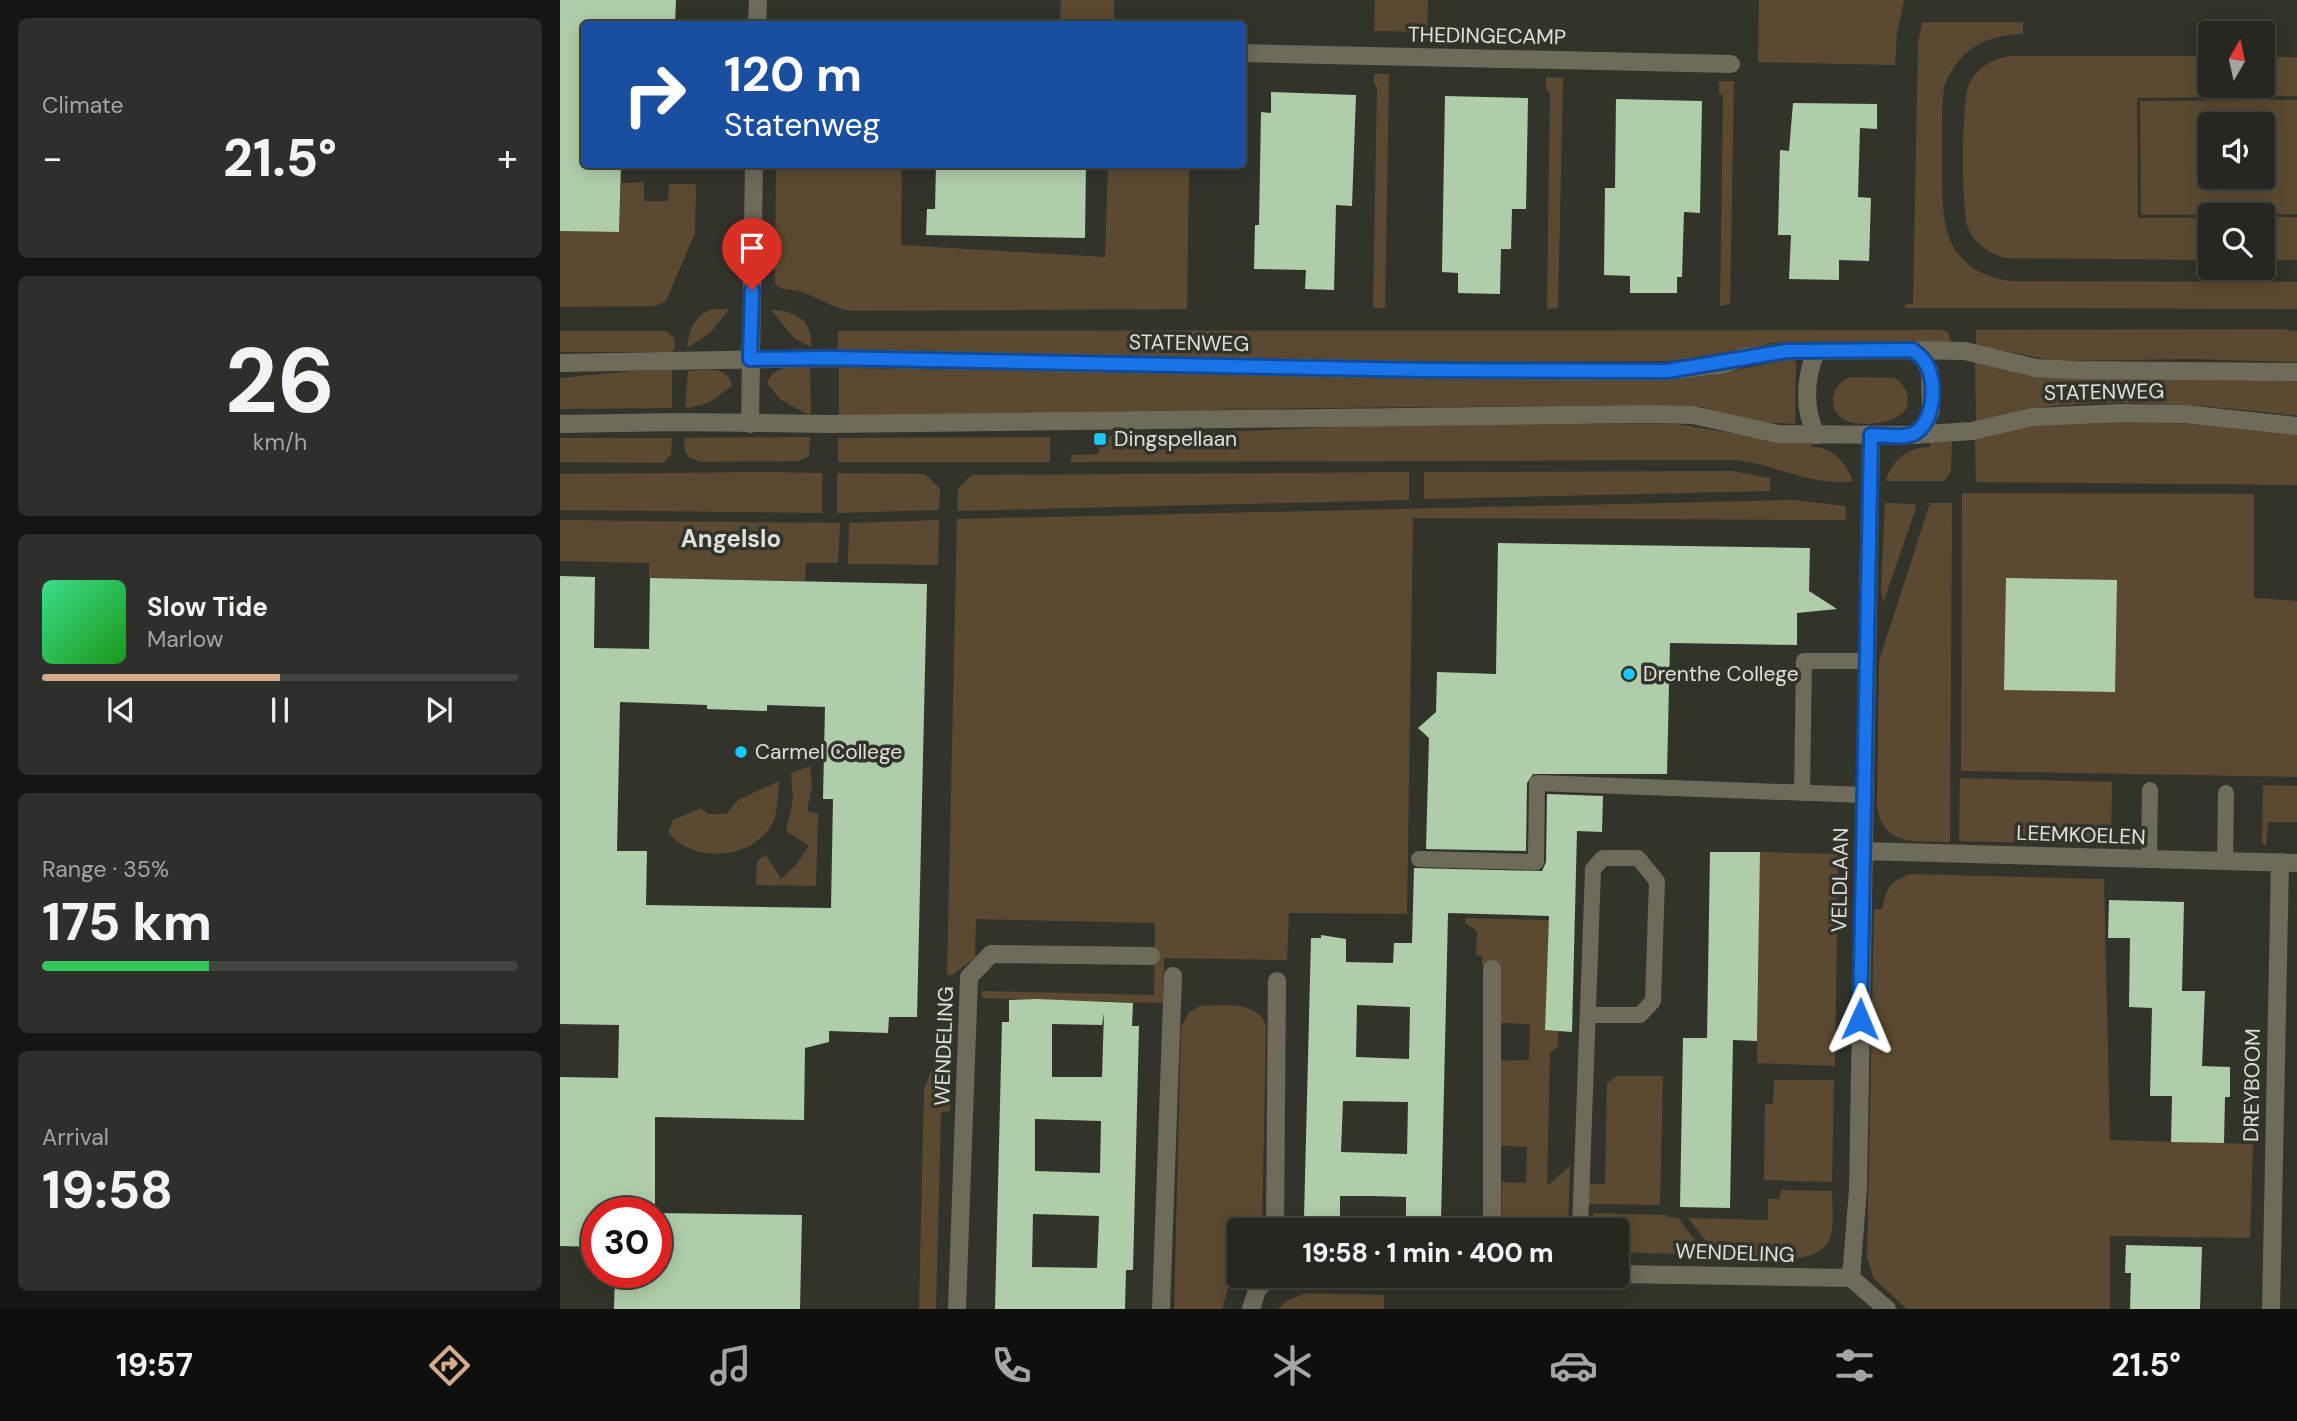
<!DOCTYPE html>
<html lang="en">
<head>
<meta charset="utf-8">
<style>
  body { margin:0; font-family:"DM Sans",sans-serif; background:#2e2f2a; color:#f1f3f6; height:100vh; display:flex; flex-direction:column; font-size:26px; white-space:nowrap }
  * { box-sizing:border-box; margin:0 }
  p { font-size:23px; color:#a4a5a5 }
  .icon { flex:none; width:38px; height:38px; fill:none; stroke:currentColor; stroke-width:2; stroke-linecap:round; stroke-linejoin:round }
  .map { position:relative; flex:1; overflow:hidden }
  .panel { display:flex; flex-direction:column; gap:18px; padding:18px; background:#151512; width:560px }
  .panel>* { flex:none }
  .banner { position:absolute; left:21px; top:21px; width:665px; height:147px; border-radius:7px; box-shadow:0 4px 18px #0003,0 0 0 2px #42443f; background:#1a4fa0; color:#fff; overflow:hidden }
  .needle { width:46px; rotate:9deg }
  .controls { position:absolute; left:1638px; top:21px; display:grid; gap:14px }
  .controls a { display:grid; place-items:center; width:77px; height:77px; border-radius:7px; background:#262721; box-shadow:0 4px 18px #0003,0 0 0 2px #42443f; font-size:35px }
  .speed { position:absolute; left:21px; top:1197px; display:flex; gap:14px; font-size:35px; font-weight:700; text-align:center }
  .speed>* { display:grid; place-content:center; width:91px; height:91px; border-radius:50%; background:#262721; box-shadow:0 4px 18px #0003,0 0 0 2px #42443f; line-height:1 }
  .speed .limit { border:10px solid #d22; background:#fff; color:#111 }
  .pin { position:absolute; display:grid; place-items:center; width:60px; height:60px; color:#fff; margin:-72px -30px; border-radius:50% 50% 50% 0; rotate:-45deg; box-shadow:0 0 7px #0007 }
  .pin .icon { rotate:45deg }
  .me { position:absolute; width:77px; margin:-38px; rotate:1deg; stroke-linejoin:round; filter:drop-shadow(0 0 5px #0008) }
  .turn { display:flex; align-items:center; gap:24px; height:147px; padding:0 28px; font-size:32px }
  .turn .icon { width:91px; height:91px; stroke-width:2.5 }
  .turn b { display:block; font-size:49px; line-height:60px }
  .big { font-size:52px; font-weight:800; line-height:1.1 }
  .panel .tile { flex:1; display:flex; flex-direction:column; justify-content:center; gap:10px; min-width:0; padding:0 24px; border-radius:10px; background:#2e2f2a }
  .panel .dial { align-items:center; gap:0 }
  .dial b { font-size:91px; line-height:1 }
  .song { display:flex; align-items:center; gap:21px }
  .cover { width:84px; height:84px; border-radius:10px; background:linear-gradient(135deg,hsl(150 70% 55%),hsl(120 70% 35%)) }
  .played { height:7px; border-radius:4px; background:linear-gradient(90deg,#d6ab8b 50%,#42443f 50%) }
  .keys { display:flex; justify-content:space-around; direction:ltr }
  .heat { display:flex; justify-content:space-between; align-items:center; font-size:38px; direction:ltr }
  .charge { height:10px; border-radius:5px; background:linear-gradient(90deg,#34c759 35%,#42443f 0) }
  .trip { position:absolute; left:667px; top:1218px; width:402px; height:70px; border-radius:7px; background:#262721; box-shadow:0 4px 18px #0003,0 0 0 2px #42443f; font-weight:800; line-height:70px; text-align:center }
  .dock { display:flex; height:112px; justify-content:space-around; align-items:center; background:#0f100d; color:#a4a5a5 }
  .dock .icon { width:49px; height:49px }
  .dock .current { color:#d6ab8b }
  .dock b { font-size:32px; color:#f1f3f6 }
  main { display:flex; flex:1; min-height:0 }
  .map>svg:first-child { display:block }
  .green { fill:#5b4a31; fill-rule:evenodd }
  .building { fill:#afcda9; fill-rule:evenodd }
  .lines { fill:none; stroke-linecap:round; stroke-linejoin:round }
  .service { stroke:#6f6b5a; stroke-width:16 }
  .minor { stroke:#6f6b5a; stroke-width:18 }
  .tertiary { stroke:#6f6b5a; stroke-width:18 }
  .route-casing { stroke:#114b97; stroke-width:18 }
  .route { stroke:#1a73e8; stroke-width:12 }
  .poi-dot { fill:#1bcafc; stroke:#32342c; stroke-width:2.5 }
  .labels { text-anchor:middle; stroke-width:7; stroke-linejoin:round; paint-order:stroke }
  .street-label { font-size:21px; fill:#dfe0dc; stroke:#32342c }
  .poi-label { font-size:21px; fill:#dfe0dc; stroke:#32342c; text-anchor:start }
  .quarter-label { font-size:24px; font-weight:bold; fill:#dfe0dc; stroke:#32342c }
</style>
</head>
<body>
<main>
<section class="panel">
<div class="tile"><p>Climate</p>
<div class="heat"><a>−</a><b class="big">21.5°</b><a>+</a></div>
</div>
<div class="tile dial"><b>26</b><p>km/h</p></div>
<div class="tile">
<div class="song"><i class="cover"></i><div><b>Slow Tide</b><p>Marlow</p></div></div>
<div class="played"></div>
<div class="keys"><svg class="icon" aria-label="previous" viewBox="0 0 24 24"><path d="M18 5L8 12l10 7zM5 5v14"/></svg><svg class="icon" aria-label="pause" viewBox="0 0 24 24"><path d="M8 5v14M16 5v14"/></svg><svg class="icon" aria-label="next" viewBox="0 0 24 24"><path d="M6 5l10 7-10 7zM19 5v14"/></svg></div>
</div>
<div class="tile"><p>Range · 35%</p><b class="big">175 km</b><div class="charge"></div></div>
<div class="tile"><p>Arrival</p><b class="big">19:58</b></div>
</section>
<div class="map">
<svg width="1737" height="1309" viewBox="0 0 1737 1309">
  <rect width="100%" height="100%" fill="#32342c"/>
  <g class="green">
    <path d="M 501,0 L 554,0 L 554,24 L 500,24 Z"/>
    <path d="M 815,0 L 868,0 L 867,32 L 814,31 Z"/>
    <path d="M 1199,0 L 1344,0 L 1337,33 L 1335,65 L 1198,62 Z"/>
    <path d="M 1362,22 L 1463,22 L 1463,34 C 1424,35 1398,50 1384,87 C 1381,112 1382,137 1382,162 C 1382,220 1380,270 1451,281 L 1737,282 L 1737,309 L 1345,308 L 1345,304 L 1353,304 L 1358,44 Z"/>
    <path d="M 1450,56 L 1650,56 L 1650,86 L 1703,86 L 1703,57 L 1737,57 L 1737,96 L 1577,98 L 1578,218 L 1650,218 L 1650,260 L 1444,258 C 1427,252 1415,244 1408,228 C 1401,211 1401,97 1410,82 C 1419,66 1433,59 1450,56 Z"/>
    <path d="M 814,74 L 829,74 L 825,308 L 813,308 L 817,87 L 814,84 Z"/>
    <path d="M 986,77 L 1003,78 L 998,308 L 987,309 L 990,93 L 986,89 Z"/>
    <path d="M 1159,81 L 1174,81 L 1170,304 L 1160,306 L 1163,97 L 1159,92 Z"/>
    <path d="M 1737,100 L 1737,214 L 1581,215 L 1580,101 ZM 1650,124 L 1703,124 L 1703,177 L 1650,177 Z"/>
    <path d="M 216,165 L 342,165 L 341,245 L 545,257 L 548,165 L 629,165 L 627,309 L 292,311 C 274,309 259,298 242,292 C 232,289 222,291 215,284 Z"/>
    <path d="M 84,182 L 84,201 L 108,201 L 109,184 L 136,184 L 135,233 L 106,301 L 96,306 L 0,307 L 0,231 L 59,232 L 61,183 Z"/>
    <rect x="1703" y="217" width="34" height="43"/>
    <path d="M 153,309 L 169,309 L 151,332 L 127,348 C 128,330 135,315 153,309 Z"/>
    <path d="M 211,310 C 236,311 252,319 251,347 L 234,338 Z"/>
    <path d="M 1721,329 L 1737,331 L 1737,362 L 1634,359 L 1495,361 L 1416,345 L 1416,330 Z"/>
    <path d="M 1383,330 L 1388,332 L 1391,342 L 1216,342 L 1150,357 L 1104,361 L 855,361 L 278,351 L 278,331 Z"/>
    <path d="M 0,331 L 106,331 L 114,338 L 115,348 L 111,352 L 0,352 Z"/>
    <path d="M 1228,360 L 1236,361 L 1235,424 L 1199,422 L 1142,407 L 1102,405 L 753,408 L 279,417 L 279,368 L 1106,379 L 1146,376 Z"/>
    <path d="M 1415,362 L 1737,379 L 1737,416 C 1656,405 1560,398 1479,407 C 1457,410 1437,417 1416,421 Z"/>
    <path d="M 248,368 L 250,370 L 251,413 L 248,415 L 220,399 L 207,383 C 214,365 231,368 248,368 Z"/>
    <path d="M 112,370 L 112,408 L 0,409 L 0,378 L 72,371 Z"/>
    <path d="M 128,371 C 144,370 169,365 172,386 L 148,403 L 128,408 L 125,406 Z"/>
    <path d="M 1291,377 L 1335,378 C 1345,385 1350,395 1347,406 C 1341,425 1297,428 1283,419 C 1265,406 1273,383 1291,377 Z"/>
    <path d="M 1515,422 L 1604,422 L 1737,433 L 1737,485 L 1416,482 L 1415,438 L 1471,426 Z"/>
    <path d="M 846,424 L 1116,424 L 1224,442 L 1251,442 L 1252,447 C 1273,447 1286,463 1293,481 C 1253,488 1214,463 1174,460 L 511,462 L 511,455 L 539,454 L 540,437 Z"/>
    <path d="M 250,437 L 249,456 L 239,461 L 141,462 L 128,457 L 124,448 L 125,438 Z"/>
    <path d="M 490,437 L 490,462 L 278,462 L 278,438 Z"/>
    <path d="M 0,438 L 112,438 L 111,455 L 103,463 L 0,462 Z"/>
    <path d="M 1370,441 L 1392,442 L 1391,471 L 1384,481 L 1326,481 C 1331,460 1349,447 1370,447 Z"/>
    <path d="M 1172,471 L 1210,478 L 1210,491 L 864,499 L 864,472 Z"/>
    <path d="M 205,472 L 262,473 L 262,513 L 0,510 L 0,474 Z"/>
    <path d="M 849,472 L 849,500 L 397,511 L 398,488 L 412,475 Z"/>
    <path d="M 277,473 L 365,474 L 380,489 L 379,510 L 277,513 Z"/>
    <path d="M 1402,493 L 1694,494 L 1694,598 L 1737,601 L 1737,777 L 1401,771 Z"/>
    <path d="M 1234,500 L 1285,506 L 1286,520 L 853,518 L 847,914 L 729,913 L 727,960 L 604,958 L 603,1003 L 422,998 L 422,991 L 594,995 L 595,923 L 416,919 L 415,957 L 393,975 L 387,975 L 397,519 Z"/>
    <path d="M 1325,503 L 1355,504 L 1356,508 L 1323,603 L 1321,589 Z"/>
    <path d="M 1370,503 L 1392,503 L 1390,842 C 1357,841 1321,847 1317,804 L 1319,661 Z"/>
    <path d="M 0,520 L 280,523 L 278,563 L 246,563 L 245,581 L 89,578 L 89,563 L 0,561 Z"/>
    <path d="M 379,520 L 378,565 L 288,564 L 289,523 Z"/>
    <path d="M 250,766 L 252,786 L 247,811 L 258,814 L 256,886 L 196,885 L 197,861 L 206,855 L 221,879 L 236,865 L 249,846 L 226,831 L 233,800 L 231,773 Z"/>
    <path d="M 1400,778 L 1552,782 L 1551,845 L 1399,841 Z"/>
    <path d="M 219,781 C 218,793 218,808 214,819 C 199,860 132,865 108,832 L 113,820 L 141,808 L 148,814 L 166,814 L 178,800 Z"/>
    <path d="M 1703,785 L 1737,786 L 1737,822 L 1708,822 L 1706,846 L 1702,843 Z"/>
    <path d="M 1200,852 L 1278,854 L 1275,1066 L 1197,1063 Z"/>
    <path d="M 1352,874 L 1544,879 L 1550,1140 L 1693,1144 L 1690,1238 L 1550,1236 L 1550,1309 L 1347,1309 L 1314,1279 L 1307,1257 L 1314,909 L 1323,909 C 1324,889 1333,879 1352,874 Z"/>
    <path d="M 906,918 L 989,920 L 985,1030 L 998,1031 L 998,1046 L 990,1053 L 987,1186 L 1010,1166 L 1008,1230 L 941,1230 L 942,1182 L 966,1183 L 967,1147 L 936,1145 L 938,1061 L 969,1060 L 970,1024 L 939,1023 L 940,966 L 922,965 L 922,956 L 916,955 L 917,931 L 905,923 Z"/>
    <path d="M 640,1006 C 663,1006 696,1000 706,1025 L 702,1230 L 679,1230 L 679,1251 L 662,1309 L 614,1309 L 621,1027 L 629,1012 Z"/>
    <path d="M 386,1020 L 392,1020 L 390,1111 L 381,1112 L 376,1309 L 359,1309 L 364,1089 L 386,1036 Z"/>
    <path d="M 1057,1076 L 1103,1076 L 1100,1205 L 1029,1204 L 1029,1184 L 1045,1184 L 1047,1083 Z"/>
    <path d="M 1214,1080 L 1274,1080 L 1272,1182 L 1204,1180 L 1205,1104 L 1213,1104 Z"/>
    <path d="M 1221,1190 L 1272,1191 C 1272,1206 1275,1226 1269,1240 C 1257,1270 1184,1256 1157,1255 L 1128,1218 L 1208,1220 L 1208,1199 L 1219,1199 Z"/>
    <path d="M 1033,1213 L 1107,1215 L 1108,1217 L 1118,1218 L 1146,1255 L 1057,1252 L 1057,1230 L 1033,1230 Z"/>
    <path d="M 746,1293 L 824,1295 L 824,1309 L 718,1309 L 728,1300 Z"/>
  </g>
  <g class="building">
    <path d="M 0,0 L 116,0 L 115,24 L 24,24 L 24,164 L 61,164 L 59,232 L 0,231 Z"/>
    <path d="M 711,92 L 796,95 L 792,206 L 776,205 L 774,290 L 745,289 L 746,270 L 694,269 L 695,225 L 699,225 L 701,112 L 711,113 Z"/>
    <path d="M 885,96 L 968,98 L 966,209 L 952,209 L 951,249 L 941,249 L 940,294 L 898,293 L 898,273 L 882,272 Z"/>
    <path d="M 1056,99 L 1142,101 L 1140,213 L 1124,212 L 1122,277 L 1117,277 L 1117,293 L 1070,293 L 1070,276 L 1044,275 L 1045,188 L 1055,188 Z"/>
    <path d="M 1233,103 L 1317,104 L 1317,129 L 1300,128 L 1298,197 L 1311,198 L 1309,261 L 1279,260 L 1279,280 L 1229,279 L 1231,235 L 1218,235 L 1220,150 L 1229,151 Z"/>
    <path d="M 376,164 L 526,164 L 525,238 L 366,235 L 367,209 L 375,209 Z"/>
    <path d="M 938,543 L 1250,548 L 1249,591 L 1277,609 L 1237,613 L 1237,645 L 1110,643 L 1107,774 L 973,774 L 967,783 L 966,851 L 866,849 L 869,738 L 858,728 L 876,712 L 877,672 L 936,674 Z"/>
    <path d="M 0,576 L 35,577 L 34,648 L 89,649 L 90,578 L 367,584 L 357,1017 L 329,1017 L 328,1033 L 269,1031 L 269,1042 L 245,1048 L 244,1120 L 95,1117 L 95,1213 L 37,1213 L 37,1247 L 0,1246 L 0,1077 L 58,1078 L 59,1025 L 0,1024 ZM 60,702 L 147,705 L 147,709 L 207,711 L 207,705 L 265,707 L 263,799 L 273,799 L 271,908 L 86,905 L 87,851 L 57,851 Z"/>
    <path d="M 1446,578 L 1557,580 L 1555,692 L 1444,690 Z"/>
    <path d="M 987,794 L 1043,796 L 1042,832 L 1017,831 L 1012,1032 L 985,1030 L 989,916 L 888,913 L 881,1221 L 846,1220 L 846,1197 L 813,1196 L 780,1196 L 780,1219 L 744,1218 L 751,938 L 761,938 L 761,935 L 786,939 L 786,962 L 833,963 L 834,943 L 852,943 L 854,868 L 982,871 L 986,862 ZM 797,1005 L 850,1007 L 849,1059 L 796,1057 ZM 783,1101 L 848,1102 L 847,1154 L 781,1152 Z"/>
    <path d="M 1150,852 L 1200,852 L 1197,1041 L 1173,1040 L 1170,1208 L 1120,1207 L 1123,1038 L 1147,1038 Z"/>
    <path d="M 1549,900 L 1624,902 L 1622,991 L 1645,991 L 1642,1066 L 1670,1067 L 1670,1097 L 1665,1097 L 1664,1143 L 1611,1142 L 1612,1096 L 1590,1096 L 1592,1008 L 1569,1007 L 1570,938 L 1548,938 Z"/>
    <path d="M 477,999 L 573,1003 L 572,1026 L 579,1026 L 573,1270 L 566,1270 L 565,1309 L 435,1309 L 442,1022 L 449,1022 L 449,1000 ZM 544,1013 L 542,1077 L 492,1077 L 492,1024 L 542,1025 ZM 475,1119 L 541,1121 L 540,1173 L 475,1171 ZM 473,1214 L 539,1216 L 537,1268 L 472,1267 Z"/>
    <path d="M 96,1213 L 242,1215 L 240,1309 L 54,1309 L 55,1272 L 96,1272 Z"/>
    <path d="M 1566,1245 L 1642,1247 L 1640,1309 L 1570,1309 L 1571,1273 L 1565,1273 Z"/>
  </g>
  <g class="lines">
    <g class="service">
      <path d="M 1242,793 L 1244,661 L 1308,661"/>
      <path d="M 859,859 L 976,862 L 977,783 L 1305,795"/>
      <path d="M 1589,859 L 1590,790"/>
      <path d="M 1665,861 L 1666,793"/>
      <path d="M 1020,1230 L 1033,869 L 1043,858 L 1078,858 L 1097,881 L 1093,1001 L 1080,1015 L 1028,1015"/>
    </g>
    <g class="minor">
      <path d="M 197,24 L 198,0"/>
      <path d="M 682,53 L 1171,64"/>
      <path d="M 190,424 L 194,164"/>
      <path d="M 1311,435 L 1298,1189 L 1291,1278 L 1327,1309"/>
      <path d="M 1303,851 L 1737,863"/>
      <path d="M 715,1230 L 717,981"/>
      <path d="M 932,1230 L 932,969"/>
      <path d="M 1057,1274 L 1291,1278"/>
      <path d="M 397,1309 L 409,977 L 431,954 L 591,956"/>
      <path d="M 601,1309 L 613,976"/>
      <path d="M 691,1309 L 697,1290 L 710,1276"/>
      <path d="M 1711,1309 L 1720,862"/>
    </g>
    <g class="tertiary">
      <path d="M 0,363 L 272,358 L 864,370 L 1107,371 L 1164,364 L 1181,358 L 1227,351 L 1345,350 L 1405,351 L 1476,368 L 1514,370 L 1737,372"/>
      <path d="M 0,424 L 119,422 L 271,424 L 1091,414 L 1133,415 L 1218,434 L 1353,435 L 1412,431 L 1472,417 L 1562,413 L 1624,414 L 1737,426"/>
      <path d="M 1256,435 C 1243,407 1245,379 1256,351"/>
      <path d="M 1353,435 L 1365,425 L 1371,410 L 1370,372 L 1364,360 L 1353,350"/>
    </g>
  </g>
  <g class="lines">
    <g class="route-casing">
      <path id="route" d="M 192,290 L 190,359 L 272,358 L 864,370 L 1107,371 L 1227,351 L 1353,350 C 1357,354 1362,357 1365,362 C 1377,381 1375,420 1355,433 C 1345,439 1323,435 1311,435 L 1300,1019"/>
    </g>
    <use href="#route" class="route"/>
  </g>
  <g class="poi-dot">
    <rect x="533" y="432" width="14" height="14" rx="3.5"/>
    <circle cx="1069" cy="674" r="7"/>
    <circle cx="181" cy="752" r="7"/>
  </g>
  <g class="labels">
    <g class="street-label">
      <text transform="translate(927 36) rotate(1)" y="7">THEDINGECAMP</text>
      <text transform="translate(629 343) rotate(1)" y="7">STATENWEG</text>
      <text transform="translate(1544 392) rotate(-1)" y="7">STATENWEG</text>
      <text transform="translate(1521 835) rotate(2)" y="7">LEEMKOELEN</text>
      <text transform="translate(1280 880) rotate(-89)" y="7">VELDLAAN</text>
      <text transform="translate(384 1046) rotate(-88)" y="7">WENDELING</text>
      <text transform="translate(1692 1085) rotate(-89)" y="7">DREYBOOM</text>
      <text transform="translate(1175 1253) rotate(2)" y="7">WENDELING</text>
    </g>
    <g class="poi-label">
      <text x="554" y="446">Dingspellaan</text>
      <text x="1083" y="681">Drenthe College</text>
      <text x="195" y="759">Carmel College</text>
    </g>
    <g class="quarter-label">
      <text x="171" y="547">Angelslo</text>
    </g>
  </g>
</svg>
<div class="controls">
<a><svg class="needle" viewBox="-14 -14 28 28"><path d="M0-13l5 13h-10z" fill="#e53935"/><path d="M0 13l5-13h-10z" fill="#a4a5a5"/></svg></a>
<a><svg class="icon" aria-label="sound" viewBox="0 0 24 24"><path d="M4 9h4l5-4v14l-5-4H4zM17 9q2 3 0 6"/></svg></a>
<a><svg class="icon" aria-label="search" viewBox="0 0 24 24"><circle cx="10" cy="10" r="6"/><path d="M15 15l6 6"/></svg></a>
</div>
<div class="speed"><div class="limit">30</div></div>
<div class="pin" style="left:192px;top:290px;background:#d93025"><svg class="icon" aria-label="arrive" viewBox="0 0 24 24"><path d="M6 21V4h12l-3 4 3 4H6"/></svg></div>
<svg class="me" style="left:1300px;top:1019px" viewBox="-20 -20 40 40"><path d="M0-17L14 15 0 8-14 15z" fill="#1a73e8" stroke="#fff" stroke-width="4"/></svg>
<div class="trip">19:58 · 1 min · 400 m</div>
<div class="banner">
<div class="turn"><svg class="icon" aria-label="right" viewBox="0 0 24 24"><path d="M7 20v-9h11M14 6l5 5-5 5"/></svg><div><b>120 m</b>Statenweg</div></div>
</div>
</div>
</main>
<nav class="dock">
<b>19:57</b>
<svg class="icon current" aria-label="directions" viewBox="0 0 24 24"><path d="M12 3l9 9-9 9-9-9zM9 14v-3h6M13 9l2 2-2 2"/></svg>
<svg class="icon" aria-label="music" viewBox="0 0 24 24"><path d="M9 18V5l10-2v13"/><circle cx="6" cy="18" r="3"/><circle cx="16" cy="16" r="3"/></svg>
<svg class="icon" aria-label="phone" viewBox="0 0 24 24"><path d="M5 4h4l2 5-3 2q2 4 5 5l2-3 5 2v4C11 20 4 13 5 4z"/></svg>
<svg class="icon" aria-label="climate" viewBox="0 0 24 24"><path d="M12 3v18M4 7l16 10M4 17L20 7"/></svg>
<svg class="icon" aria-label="car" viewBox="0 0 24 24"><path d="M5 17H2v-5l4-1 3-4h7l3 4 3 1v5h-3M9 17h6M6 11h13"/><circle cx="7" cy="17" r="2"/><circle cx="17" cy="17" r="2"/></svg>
<svg class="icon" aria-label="filters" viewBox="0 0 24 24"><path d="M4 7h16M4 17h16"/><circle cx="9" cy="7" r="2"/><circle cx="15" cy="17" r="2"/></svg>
<b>21.5°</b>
</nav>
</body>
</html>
